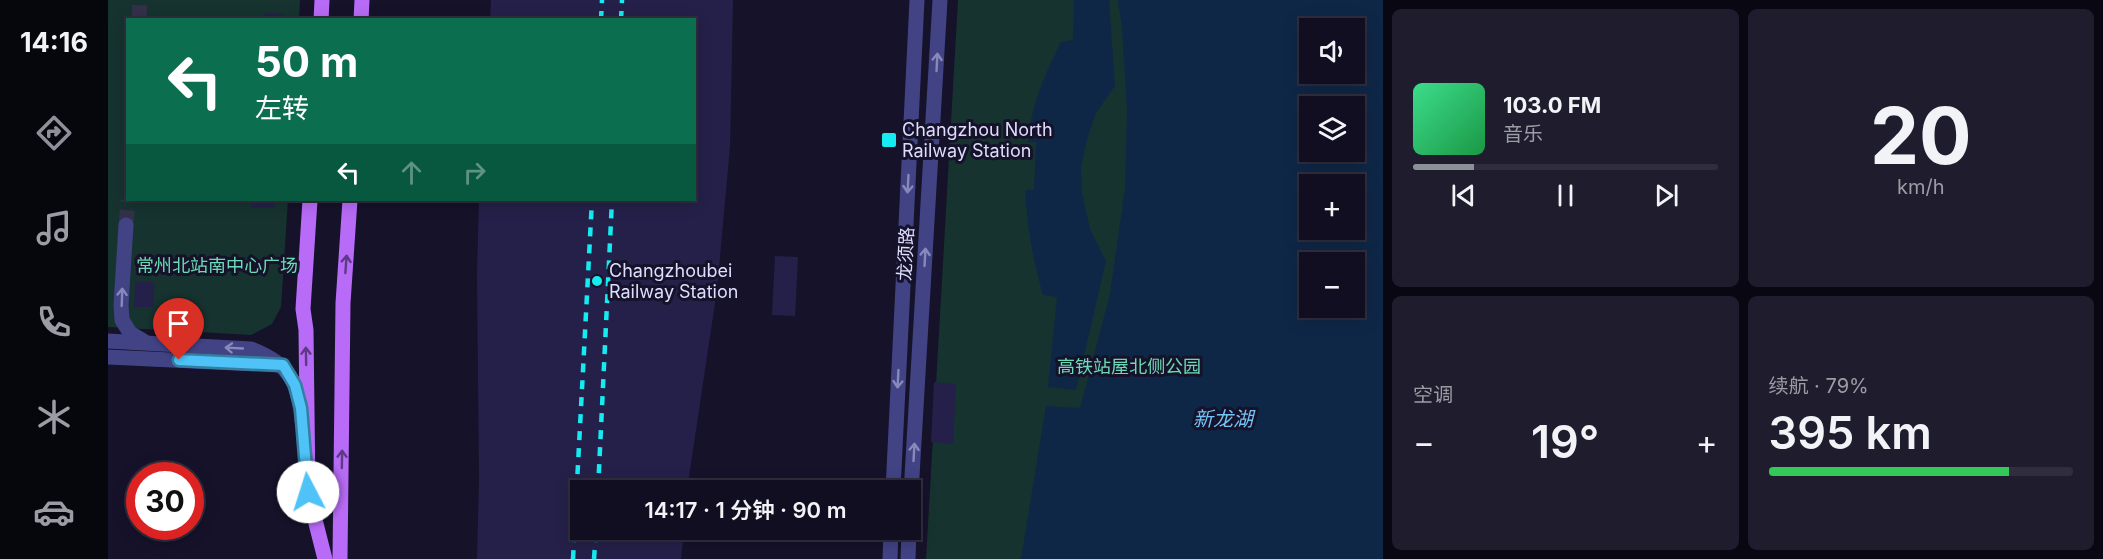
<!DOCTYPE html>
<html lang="zh">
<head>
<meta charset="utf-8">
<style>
  body { margin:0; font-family:Inter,"Noto Sans SC",sans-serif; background:#1e1c2d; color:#f1f3f6; height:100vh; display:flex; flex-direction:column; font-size:22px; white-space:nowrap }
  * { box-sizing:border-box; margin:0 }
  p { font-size:20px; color:#9c9ca5 }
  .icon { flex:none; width:33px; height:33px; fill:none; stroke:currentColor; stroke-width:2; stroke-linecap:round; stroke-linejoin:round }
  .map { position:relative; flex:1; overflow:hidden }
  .details { display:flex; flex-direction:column; gap:9px; padding:9px; background:#090812; width:720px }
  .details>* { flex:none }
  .guide { position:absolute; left:18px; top:18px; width:570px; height:183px; border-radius:0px; box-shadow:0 3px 15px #0003,0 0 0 2px #302e3e; background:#0b6e4f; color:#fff; overflow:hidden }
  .controls { position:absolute; left:1191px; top:18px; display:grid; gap:12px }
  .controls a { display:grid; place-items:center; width:66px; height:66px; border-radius:0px; background:#100e20; box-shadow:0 3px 15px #0003,0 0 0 2px #302e3e; font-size:30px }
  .speed { position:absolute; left:18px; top:462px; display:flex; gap:12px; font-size:30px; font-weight:700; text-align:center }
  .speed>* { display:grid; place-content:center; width:78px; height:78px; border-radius:50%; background:#100e20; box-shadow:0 3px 15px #0003,0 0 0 2px #302e3e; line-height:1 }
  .speed .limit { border:9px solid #d22; background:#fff; color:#111 }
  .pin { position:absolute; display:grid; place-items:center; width:51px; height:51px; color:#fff; margin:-62px -26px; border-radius:50% 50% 50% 0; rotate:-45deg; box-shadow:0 0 6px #0007 }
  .pin .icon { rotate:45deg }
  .me { position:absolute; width:66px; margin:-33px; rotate:355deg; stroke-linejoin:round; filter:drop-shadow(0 0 4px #0008) }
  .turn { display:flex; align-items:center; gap:21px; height:126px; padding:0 30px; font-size:27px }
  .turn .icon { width:78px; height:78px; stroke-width:2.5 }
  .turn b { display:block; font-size:42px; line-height:51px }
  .lanes { display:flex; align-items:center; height:57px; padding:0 30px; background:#0003; justify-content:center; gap:30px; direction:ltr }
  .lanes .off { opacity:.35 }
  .big { font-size:45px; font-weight:600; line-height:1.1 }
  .details .tile { flex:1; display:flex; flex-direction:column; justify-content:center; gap:9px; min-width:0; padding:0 21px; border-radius:9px; background:#1e1c2d }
  .details .dial { align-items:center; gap:0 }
  .dial b { font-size:78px; line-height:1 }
  .song { display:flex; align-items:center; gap:18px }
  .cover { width:72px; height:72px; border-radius:9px; background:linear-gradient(135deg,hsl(150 70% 55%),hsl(140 70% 35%)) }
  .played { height:6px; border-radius:3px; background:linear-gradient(90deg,#8c9099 20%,#302e3e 20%) }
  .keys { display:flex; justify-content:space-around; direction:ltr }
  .heat { display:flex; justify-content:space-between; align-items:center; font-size:33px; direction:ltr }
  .charge { height:9px; border-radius:4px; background:linear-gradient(90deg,#34c759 79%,#302e3e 0) }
  .details .tiles { flex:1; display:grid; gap:9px; grid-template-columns:repeat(2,1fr) }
  .trip { position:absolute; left:462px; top:480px; width:351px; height:60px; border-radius:0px; background:#100e20; box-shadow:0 3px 15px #0003,0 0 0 2px #302e3e; font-weight:600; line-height:60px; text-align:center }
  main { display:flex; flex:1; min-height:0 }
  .menu { display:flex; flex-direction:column; width:108px; justify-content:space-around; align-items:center; background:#06060d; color:#9c9ca5 }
  .menu .icon { width:42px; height:42px }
  .menu .active { color:#8c9099 }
  .menu b { font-size:27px; color:#f1f3f6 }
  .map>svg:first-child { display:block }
  .green { fill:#163330; fill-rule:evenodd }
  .water { fill:#0f2747; fill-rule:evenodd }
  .building { fill:#252049 }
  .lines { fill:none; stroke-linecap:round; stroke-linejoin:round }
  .minor-tunnel { stroke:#33304a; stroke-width:15; stroke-dasharray:15 8; stroke-linecap:butt }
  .minor { stroke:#414385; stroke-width:15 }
  .major { stroke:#b86bf6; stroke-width:15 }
  .rail { stroke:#15ebf1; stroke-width:4.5; stroke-dasharray:9 8; stroke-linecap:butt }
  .oneway { stroke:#88b }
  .oneway2 { stroke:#5e3a86 }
  .route-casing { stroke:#337fa1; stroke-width:15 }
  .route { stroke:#4fc3f7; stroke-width:10 }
  .poi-dot { fill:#15ebf1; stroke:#15122a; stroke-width:2 }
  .labels { text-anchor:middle; stroke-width:6; stroke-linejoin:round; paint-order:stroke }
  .poi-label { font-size:18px; fill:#deddfd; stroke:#15122a; text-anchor:start }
  .street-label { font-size:18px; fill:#deddfd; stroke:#15122a }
  .park-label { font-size:18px; fill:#6cdab6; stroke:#15122a }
  .water-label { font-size:20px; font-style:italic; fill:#72c3f6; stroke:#15122a }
</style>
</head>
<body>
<main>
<nav class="menu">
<b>14:16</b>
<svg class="icon active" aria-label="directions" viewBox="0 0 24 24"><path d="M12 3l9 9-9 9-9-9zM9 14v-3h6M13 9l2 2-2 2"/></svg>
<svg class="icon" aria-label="music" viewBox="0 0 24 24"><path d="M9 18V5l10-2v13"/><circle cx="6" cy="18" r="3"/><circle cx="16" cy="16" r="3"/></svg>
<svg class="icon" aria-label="phone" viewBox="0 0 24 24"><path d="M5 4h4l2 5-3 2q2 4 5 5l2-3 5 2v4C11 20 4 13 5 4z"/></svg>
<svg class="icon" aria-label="climate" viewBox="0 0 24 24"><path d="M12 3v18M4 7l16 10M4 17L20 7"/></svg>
<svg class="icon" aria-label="car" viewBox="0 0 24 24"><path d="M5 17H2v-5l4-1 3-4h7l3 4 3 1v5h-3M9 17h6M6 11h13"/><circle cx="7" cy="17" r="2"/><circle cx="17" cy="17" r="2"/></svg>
</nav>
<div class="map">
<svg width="1275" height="559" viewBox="0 0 1275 559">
  <rect width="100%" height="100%" fill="#15122a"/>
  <g class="green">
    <path d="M 0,0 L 192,0 L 191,19 L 20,20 L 20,200 L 180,200 L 173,307 L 164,324 L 143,335 L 0,327 Z"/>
    <path d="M 850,0 L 1275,0 L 1275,559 L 818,559 ZM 1202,28 L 1246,28 L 1246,74 L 1202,74 ZM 1202,106 L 1246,106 L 1246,152 L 1202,152 ZM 1202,184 L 1246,184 L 1246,230 L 1202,230 ZM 1202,262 L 1246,262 L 1246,308 L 1202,308 Z"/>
  </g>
  <g class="water">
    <path d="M 966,0 L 1001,0 L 1007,86 L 988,113 L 979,139 L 973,168 L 974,193 L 982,229 L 998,261 L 968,390 L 940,387 L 949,297 L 935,295 C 925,260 919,227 917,190 L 926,190 L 928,142 L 920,142 C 924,103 936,76 953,42 L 965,40 Z"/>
    <path d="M 1010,0 L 1275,0 L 1275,559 L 913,559 L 938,406 L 972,408 L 1002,294 L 1017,188 L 1019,110 L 1014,29 ZM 1202,28 L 1246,28 L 1246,74 L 1202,74 ZM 1202,106 L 1246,106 L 1246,152 L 1202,152 ZM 1202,184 L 1246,184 L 1246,230 L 1202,230 ZM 1202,262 L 1246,262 L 1246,308 L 1202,308 Z"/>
  </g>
  <g class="building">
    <path d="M 383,0 L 625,0 L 622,147 L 609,290 L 579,490 L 472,490 L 472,530 L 576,530 L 573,559 L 369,559 L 371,481 L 369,273 L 371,200 L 586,200 L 586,20 L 382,20 Z"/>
    <path d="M 155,13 L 178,15 L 178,20 L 155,20 Z"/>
    <path d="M 143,200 L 167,200 L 166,208 L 143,208 Z"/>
    <path d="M 667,256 L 690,257 L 687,316 L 664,315 Z"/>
    <path d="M 27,282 L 46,282 L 46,307 L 26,307 Z"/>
    <path d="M 826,382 L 848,384 L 845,444 L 823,442 Z"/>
  </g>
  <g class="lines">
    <g class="minor-tunnel">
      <path d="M 31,20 L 32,0"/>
      <path d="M 18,225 L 20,200"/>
    </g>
    <g class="minor">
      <path d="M 18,225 L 13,305 L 14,320 L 22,333 L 37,342"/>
      <path d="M 0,341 L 143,349 C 181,364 190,380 194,421"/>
      <path d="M 0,357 L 172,365"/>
      <path d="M 785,490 L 809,0"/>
      <path d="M 802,510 L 832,0"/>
      <path d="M 782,559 L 783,530"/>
      <path d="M 800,559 L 801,530"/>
    </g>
    <g class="major">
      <path d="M 213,20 L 214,0"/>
      <path d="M 253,20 L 254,0"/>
      <path d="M 202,200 L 195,309 L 198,330 L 200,492 L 217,559"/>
      <path d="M 232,559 L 235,303 L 242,200"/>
    </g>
    <g class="rail">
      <path d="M 493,20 L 494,0"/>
      <path d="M 513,20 L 514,0"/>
      <path d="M 490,490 L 504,200"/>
      <path d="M 465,559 L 484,200"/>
      <path d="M 486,559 L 488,530"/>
    </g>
  </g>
  <defs><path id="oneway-shaft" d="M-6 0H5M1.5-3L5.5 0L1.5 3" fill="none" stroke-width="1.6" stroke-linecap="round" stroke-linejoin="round" transform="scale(1.5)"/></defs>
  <g class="oneway">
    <use href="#oneway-shaft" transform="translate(829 62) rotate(-87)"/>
    <use href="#oneway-shaft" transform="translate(800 184) rotate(93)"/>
    <use href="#oneway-shaft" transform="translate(817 257) rotate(-87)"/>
    <use href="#oneway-shaft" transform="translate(14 297) rotate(-88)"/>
    <use href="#oneway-shaft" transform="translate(126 348) rotate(-177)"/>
    <use href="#oneway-shaft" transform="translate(790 379) rotate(93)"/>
    <use href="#oneway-shaft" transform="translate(806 452) rotate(-87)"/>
  </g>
  <g class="oneway2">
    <use href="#oneway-shaft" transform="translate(238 264) rotate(-86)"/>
    <use href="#oneway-shaft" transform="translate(198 356) rotate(-91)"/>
    <use href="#oneway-shaft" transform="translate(234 459) rotate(-89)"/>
  </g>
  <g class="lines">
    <g class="route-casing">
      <path id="route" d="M 71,360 L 175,365 L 187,385 L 193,408 L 200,492"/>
    </g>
    <use href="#route" class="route"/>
  </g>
  <g class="poi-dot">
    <rect x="773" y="132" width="16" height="16" rx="3"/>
    <circle cx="489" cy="281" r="6"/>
  </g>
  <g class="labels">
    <g class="poi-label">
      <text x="794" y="136">Changzhou North<tspan x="794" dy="21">Railway Station</tspan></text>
      <text x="501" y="277">Changzhoubei<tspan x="501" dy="21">Railway Station</tspan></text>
    </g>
    <g class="street-label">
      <text transform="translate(798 254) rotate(-87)" y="6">龙须路</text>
    </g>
    <g class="park-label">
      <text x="109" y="272">常州北站南中心广场</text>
      <text x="1021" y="373">高铁站屋北侧公园</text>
    </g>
    <g class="water-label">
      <text x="1115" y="426">新龙湖</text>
    </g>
  </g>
</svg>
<div class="controls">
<a><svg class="icon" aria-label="sound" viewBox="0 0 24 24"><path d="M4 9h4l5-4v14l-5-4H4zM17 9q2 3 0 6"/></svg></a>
<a><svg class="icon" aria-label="layers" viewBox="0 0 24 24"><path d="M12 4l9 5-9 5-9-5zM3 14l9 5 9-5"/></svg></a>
<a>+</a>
<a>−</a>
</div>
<div class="speed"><div class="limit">30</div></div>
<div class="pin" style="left:71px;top:360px;background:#d93025"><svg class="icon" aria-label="arrive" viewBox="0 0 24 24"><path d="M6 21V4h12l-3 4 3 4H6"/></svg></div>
<svg class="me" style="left:200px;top:492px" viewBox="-20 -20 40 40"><circle r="19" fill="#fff"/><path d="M0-13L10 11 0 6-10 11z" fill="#4fc3f7"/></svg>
<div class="trip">14:17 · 1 分钟 · 90 m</div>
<div class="guide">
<div class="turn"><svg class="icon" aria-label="left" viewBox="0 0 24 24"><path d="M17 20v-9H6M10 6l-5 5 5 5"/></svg><div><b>50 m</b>左转</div></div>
<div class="lanes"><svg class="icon" aria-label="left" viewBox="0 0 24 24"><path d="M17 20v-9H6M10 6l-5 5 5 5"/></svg><svg class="icon off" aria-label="ahead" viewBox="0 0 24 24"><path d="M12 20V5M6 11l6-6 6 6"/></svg><svg class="icon off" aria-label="right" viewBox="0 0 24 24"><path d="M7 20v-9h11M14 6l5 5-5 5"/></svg></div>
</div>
</div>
<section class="details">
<div class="tiles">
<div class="tile">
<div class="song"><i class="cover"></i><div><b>103.0 FM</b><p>音乐</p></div></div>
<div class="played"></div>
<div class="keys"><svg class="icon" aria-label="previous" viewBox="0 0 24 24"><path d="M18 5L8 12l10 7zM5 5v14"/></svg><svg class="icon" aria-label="pause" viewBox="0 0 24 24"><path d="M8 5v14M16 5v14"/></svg><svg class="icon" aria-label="next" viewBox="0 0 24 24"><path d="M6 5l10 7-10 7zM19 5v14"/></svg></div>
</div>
<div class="tile dial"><b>20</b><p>km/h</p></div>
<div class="tile"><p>空调</p>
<div class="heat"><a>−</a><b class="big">19°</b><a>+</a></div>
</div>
<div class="tile"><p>续航 · 79%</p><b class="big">395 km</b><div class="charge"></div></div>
</div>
</section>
</main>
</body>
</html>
